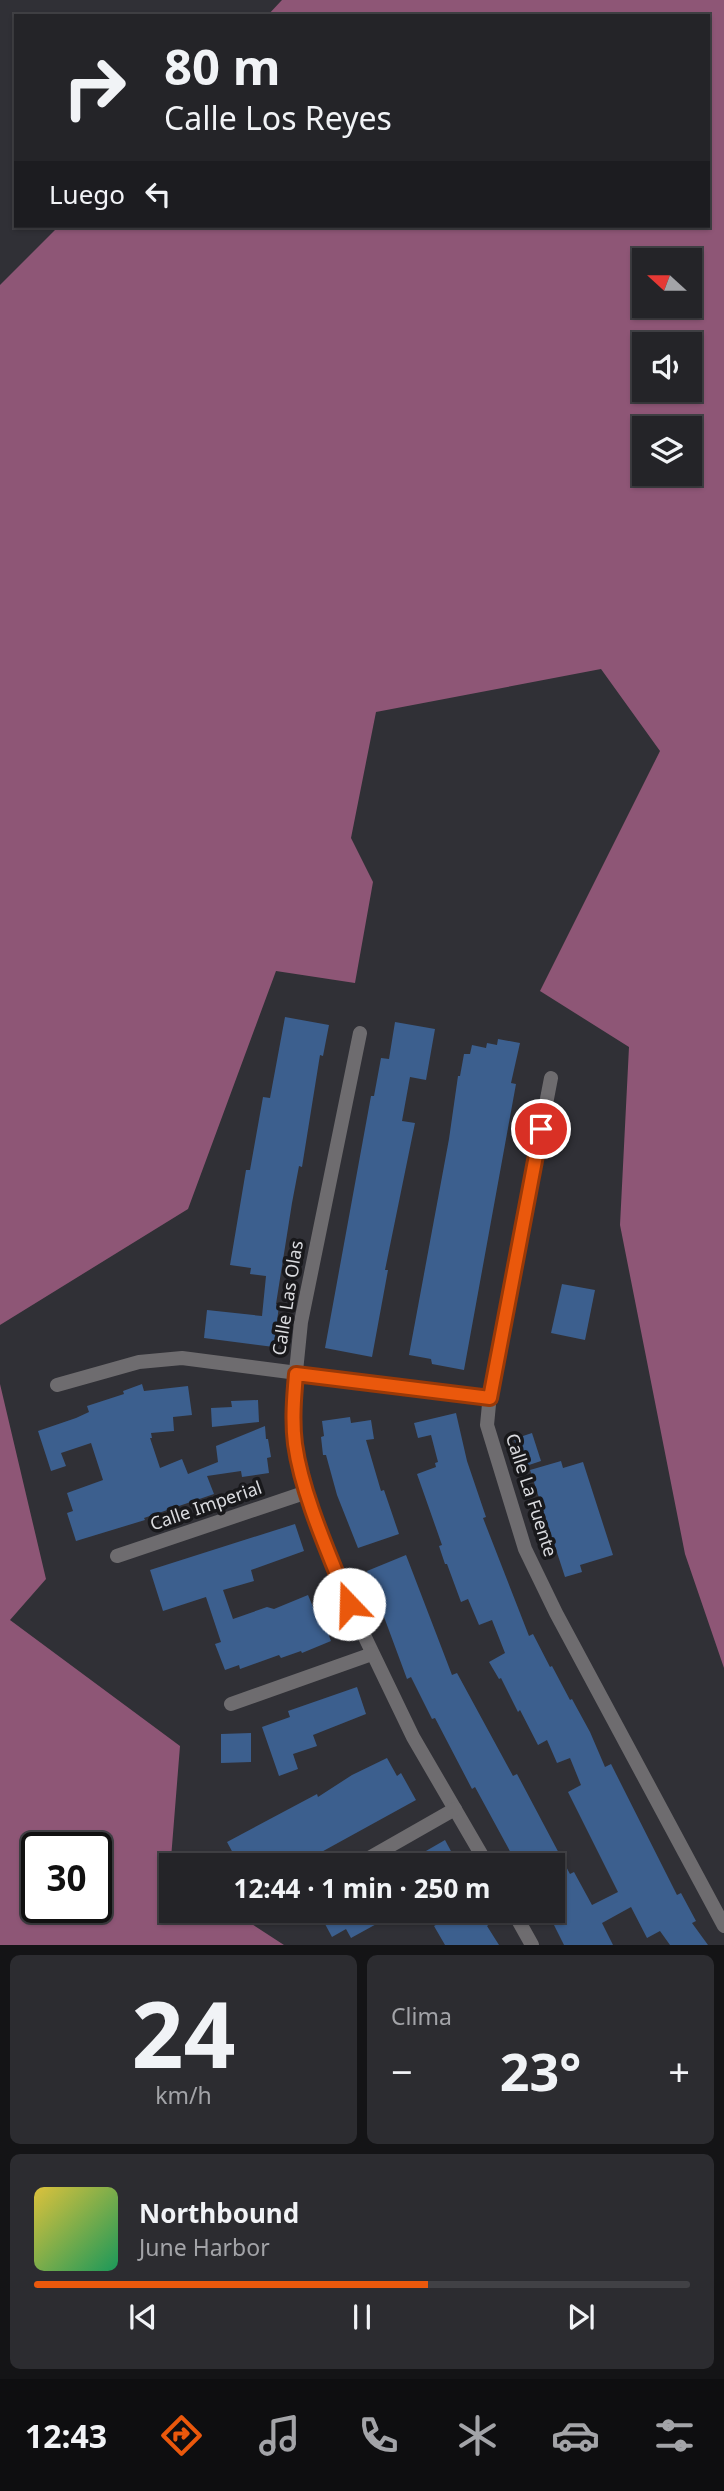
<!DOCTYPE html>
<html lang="es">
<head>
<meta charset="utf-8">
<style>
  body { margin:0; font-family:"Noto Sans",sans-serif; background:#2c2c30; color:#f1f3f6; height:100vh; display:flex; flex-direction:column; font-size:26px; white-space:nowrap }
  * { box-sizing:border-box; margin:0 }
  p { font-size:23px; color:#a3a4a8 }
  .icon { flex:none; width:38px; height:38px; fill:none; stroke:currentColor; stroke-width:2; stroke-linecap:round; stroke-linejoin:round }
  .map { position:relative; height:1945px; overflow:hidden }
  .sheet { display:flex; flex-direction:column; gap:10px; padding:10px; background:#141416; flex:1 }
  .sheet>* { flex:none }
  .banner { position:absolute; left:14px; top:14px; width:696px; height:214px; border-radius:0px; box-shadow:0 2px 5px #0004,0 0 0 2px #414145; background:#242428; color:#f1f3f6; overflow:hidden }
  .needle { width:46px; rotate:291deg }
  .tools { position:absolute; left:632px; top:248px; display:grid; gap:14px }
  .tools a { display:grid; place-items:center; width:70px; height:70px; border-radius:0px; background:#242428; box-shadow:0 2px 5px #0004,0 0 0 2px #414145; font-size:35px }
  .speed { position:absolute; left:21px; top:1832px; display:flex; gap:14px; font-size:35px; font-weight:700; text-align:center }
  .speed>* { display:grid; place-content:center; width:91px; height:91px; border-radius:50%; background:#242428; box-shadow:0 2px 5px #0004,0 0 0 2px #414145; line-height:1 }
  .speed .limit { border:4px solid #111; border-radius:10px; background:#fff; color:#111 }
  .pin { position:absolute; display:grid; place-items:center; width:60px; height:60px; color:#fff; margin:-30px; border:4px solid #fff; border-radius:50%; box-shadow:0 2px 7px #0007 }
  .me { position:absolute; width:77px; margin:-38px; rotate:339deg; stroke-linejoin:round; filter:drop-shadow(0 0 5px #0008) }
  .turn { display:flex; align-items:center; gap:24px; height:147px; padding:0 35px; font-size:32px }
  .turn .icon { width:91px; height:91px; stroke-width:2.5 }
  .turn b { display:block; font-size:49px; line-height:60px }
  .then { display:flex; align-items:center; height:66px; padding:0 35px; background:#0003; gap:14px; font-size:26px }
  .big { font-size:52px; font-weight:700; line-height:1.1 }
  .sheet .tile { flex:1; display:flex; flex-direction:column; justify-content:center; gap:10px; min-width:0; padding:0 24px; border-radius:10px; background:#2c2c30 }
  .sheet .dial { align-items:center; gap:0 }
  .dial b { font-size:91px; line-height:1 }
  .song { display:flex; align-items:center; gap:21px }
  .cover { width:84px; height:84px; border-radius:10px; background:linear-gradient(135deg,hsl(50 70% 55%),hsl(150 70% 35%)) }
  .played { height:7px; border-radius:4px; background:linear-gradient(90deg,#ea580c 60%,#414145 60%) }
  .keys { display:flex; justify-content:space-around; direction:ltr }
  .heat { display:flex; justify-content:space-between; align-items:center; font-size:38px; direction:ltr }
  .sheet .tiles { flex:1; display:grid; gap:10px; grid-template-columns:1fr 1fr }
  .tile:last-child { grid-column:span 2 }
  .trip { position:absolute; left:159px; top:1853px; width:406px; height:70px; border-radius:0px; background:#242428; box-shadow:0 2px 5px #0004,0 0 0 2px #414145; font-weight:700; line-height:70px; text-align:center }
  .dock { display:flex; height:112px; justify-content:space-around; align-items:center; background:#0e0e10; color:#a3a4a8 }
  .dock .icon { width:49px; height:49px }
  .dock .on { color:#ea580c }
  .dock b { font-size:32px; color:#f1f3f6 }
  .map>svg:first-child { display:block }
  .forest { fill:#8e5676; fill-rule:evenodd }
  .building { fill:#3c5f8e }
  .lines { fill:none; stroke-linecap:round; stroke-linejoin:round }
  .street { stroke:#6e6c6f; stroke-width:14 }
  .route-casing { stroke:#983908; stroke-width:18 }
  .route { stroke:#ea580c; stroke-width:12 }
  .labels { text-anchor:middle; stroke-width:7; stroke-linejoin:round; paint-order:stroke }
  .street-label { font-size:18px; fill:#dadbdf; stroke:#18181b }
</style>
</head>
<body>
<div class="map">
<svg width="724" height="1945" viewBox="0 0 724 1945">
  <rect width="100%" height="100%" fill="#303036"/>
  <g class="forest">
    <path d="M 282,0 L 724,0 L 724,1668 L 685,1554 L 620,1225 L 629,1047 L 540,991 L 660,751 L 601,669 L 376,712 L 351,838 L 373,882 L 355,983 L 276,971 L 188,1209 L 0,1325 L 0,285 L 59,226 L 709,226 L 709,16 L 267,16 ZM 644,261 L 690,261 L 690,306 L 644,306 ZM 644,345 L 690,345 L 690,390 L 644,390 ZM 644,429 L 690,429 L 690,474 L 644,474 Z"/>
    <path d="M 0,1384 L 46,1579 L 10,1620 L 180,1746 L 170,1871 L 172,1911 L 232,1911 L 284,1945 L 0,1945 ZM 37,1848 L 96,1848 L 96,1908 L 37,1908 Z"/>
  </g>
  <g class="building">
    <path d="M 285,1017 L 329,1025 L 323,1056 L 320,1055 L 302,1167 L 299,1166 L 292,1203 L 276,1304 L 279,1305 L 274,1347 L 204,1338 L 207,1310 L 262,1316 L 266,1276 L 250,1274 L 251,1268 L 230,1265 L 246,1170 L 250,1170 L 263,1097 L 270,1098 Z"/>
    <path d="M 395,1022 L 435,1029 L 426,1080 L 410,1077 L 402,1121 L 415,1123 L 385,1270 L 388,1270 L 372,1357 L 325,1348 L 371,1096 L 374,1096 L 381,1058 L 389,1059 Z"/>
    <path d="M 498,1039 L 520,1043 L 511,1083 L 516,1084 L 464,1370 L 432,1364 L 431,1359 L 409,1355 L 449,1139 L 458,1076 L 460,1076 L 464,1054 L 470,1054 L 472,1045 L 486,1048 L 487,1043 L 497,1045 Z"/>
    <path d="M 562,1284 L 595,1290 L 585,1340 L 551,1333 Z"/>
    <path d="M 142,1384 L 144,1391 L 188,1386 L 192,1415 L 173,1417 L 174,1431 L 151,1433 L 152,1438 L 150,1438 L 160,1468 L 182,1459 L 188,1474 L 218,1462 L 216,1446 L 265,1426 L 266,1439 L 268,1439 L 271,1457 L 267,1458 L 269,1473 L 242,1477 L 241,1471 L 207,1476 L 214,1494 L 144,1518 L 145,1520 L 76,1541 L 67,1513 L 73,1511 L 67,1493 L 103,1480 L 91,1443 L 61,1453 L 66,1466 L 51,1471 L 38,1431 L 76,1418 L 89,1412 L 87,1406 L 124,1394 L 123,1391 Z"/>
    <path d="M 258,1400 L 259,1422 L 212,1427 L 211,1408 L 232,1407 L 231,1401 Z"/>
    <path d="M 456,1413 L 467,1461 L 486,1517 L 483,1518 L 529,1636 L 533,1634 L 550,1667 L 552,1666 L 570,1700 L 572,1699 L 590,1732 L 605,1767 L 611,1764 L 677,1895 L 681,1893 L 696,1921 L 692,1923 L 708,1945 L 670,1945 L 660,1931 L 647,1938 L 631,1907 L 602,1923 L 613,1945 L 564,1945 L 547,1911 L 553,1911 L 553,1866 L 518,1866 L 475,1787 L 472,1789 L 435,1718 L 432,1719 L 411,1677 L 407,1679 L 367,1571 L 406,1555 L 452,1675 L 457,1673 L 513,1776 L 517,1774 L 570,1874 L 574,1872 L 592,1905 L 618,1892 L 568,1792 L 581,1785 L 570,1758 L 557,1763 L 547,1740 L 538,1745 L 520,1710 L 518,1712 L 501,1678 L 499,1679 L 489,1662 L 505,1653 L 492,1620 L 479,1625 L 468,1599 L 461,1602 L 447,1564 L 445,1564 L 439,1546 L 442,1545 L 417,1474 L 436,1467 L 435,1463 L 438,1462 L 431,1435 L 418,1438 L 414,1423 Z"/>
    <path d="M 350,1417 L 351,1423 L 371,1420 L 374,1439 L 366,1440 L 381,1491 L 384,1490 L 399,1534 L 358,1548 L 337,1495 L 326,1455 L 323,1455 L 321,1437 L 324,1436 L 322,1421 Z"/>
    <path d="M 532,1433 L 541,1461 L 523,1467 L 514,1439 Z"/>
    <path d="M 561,1461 L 563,1468 L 583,1462 L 613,1555 L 580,1565 L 582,1572 L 565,1577 L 530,1470 Z"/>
    <path d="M 295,1524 L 304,1551 L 251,1570 L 254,1581 L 223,1590 L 233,1619 L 267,1607 L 274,1609 L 308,1595 L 316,1614 L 320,1612 L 331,1641 L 302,1653 L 301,1651 L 281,1658 L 279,1655 L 240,1669 L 239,1665 L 225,1670 L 215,1644 L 221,1642 L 206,1597 L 163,1611 L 150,1570 Z"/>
    <path d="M 357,1687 L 366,1714 L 313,1735 L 317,1746 L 293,1754 L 298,1769 L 279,1776 L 262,1727 L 290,1717 L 288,1711 Z"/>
    <path d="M 251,1733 L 251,1762 L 221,1763 L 221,1734 Z"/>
    <path d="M 387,1758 L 397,1776 L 401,1773 L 416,1800 L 296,1866 L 240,1866 L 227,1842 L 317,1794 L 318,1797 L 352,1775 Z"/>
    <path d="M 445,1840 L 459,1866 L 401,1866 L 419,1855 Z"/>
    <path d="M 318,1911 L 400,1911 L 351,1938 L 346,1929 L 332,1937 Z"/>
    <path d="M 449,1911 L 484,1911 L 491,1923 L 487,1926 L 499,1945 L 445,1945 L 434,1926 L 451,1916 Z"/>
  </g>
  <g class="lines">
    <g class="street">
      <path d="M 360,1033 L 301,1322 L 293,1401 L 295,1445 L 312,1510 L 349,1604 L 413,1737 L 488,1866"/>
      <path d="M 551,1078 L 490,1394 L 487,1425 L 525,1549 L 556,1613 L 724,1926"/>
      <path d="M 57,1385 L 139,1362 L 182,1358 L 490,1398"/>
      <path d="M 117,1556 L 307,1492"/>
      <path d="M 231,1704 L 372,1654"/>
      <path d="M 355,1866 L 455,1809"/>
      <path d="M 513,1911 L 532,1945"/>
    </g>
  </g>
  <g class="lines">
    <g class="route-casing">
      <path id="route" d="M 349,1604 C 330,1556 302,1495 295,1444 C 292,1421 294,1397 296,1374 L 490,1398 L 541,1129"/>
    </g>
    <use href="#route" class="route"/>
  </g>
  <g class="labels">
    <g class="street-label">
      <text transform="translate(288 1298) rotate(-81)" y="6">Calle Las Olas</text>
      <text transform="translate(531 1495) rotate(72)" y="6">Calle La Fuente</text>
      <text transform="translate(206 1506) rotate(-19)" y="6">Calle Imperial</text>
    </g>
  </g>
</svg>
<div class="tools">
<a><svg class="needle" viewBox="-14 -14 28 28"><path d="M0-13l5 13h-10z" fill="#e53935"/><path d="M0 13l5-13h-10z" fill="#a3a4a8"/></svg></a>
<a><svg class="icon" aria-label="sound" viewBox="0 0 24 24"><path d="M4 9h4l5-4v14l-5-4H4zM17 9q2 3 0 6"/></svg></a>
<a><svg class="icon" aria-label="layers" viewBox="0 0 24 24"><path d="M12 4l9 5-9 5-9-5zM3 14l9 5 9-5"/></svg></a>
</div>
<div class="speed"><div class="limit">30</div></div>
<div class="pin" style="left:541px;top:1129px;background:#d93025"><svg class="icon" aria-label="arrive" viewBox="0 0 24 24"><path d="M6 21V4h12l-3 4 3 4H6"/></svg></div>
<svg class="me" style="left:349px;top:1604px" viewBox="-20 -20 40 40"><circle r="19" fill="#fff"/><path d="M0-13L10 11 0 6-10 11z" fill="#ea580c"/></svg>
<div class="trip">12:44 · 1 min · 250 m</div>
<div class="banner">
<div class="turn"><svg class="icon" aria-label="right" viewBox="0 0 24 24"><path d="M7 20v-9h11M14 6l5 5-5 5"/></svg><div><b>80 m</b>Calle Los Reyes</div></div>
<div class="then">Luego<svg class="icon" aria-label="left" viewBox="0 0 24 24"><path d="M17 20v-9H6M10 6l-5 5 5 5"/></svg></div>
</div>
</div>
<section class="sheet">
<div class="tiles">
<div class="tile dial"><b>24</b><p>km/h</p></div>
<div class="tile"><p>Clima</p>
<div class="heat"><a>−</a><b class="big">23°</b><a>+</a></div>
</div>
<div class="tile">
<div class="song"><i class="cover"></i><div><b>Northbound</b><p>June Harbor</p></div></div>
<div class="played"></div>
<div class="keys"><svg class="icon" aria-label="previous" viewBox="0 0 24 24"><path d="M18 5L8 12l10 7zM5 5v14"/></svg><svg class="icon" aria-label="pause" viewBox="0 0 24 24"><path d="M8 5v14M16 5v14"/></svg><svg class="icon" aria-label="next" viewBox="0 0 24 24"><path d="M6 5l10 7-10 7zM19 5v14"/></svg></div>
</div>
</div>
</section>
<nav class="dock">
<b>12:43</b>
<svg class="icon on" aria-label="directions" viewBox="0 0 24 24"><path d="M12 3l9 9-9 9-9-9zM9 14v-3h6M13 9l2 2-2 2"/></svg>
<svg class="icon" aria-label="music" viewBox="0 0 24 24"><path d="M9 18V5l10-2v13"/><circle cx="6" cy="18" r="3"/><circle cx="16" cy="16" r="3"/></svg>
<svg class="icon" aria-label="phone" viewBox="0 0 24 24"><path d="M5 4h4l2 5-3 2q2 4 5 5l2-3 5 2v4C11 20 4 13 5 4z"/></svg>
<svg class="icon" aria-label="climate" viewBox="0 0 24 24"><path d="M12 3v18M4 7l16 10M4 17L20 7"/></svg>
<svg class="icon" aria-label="car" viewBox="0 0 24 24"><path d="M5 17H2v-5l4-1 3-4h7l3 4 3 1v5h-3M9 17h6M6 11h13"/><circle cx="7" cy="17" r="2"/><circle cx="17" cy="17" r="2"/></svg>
<svg class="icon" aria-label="filters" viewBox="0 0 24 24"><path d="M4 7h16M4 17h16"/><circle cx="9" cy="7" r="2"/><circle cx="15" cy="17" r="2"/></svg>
</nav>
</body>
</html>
